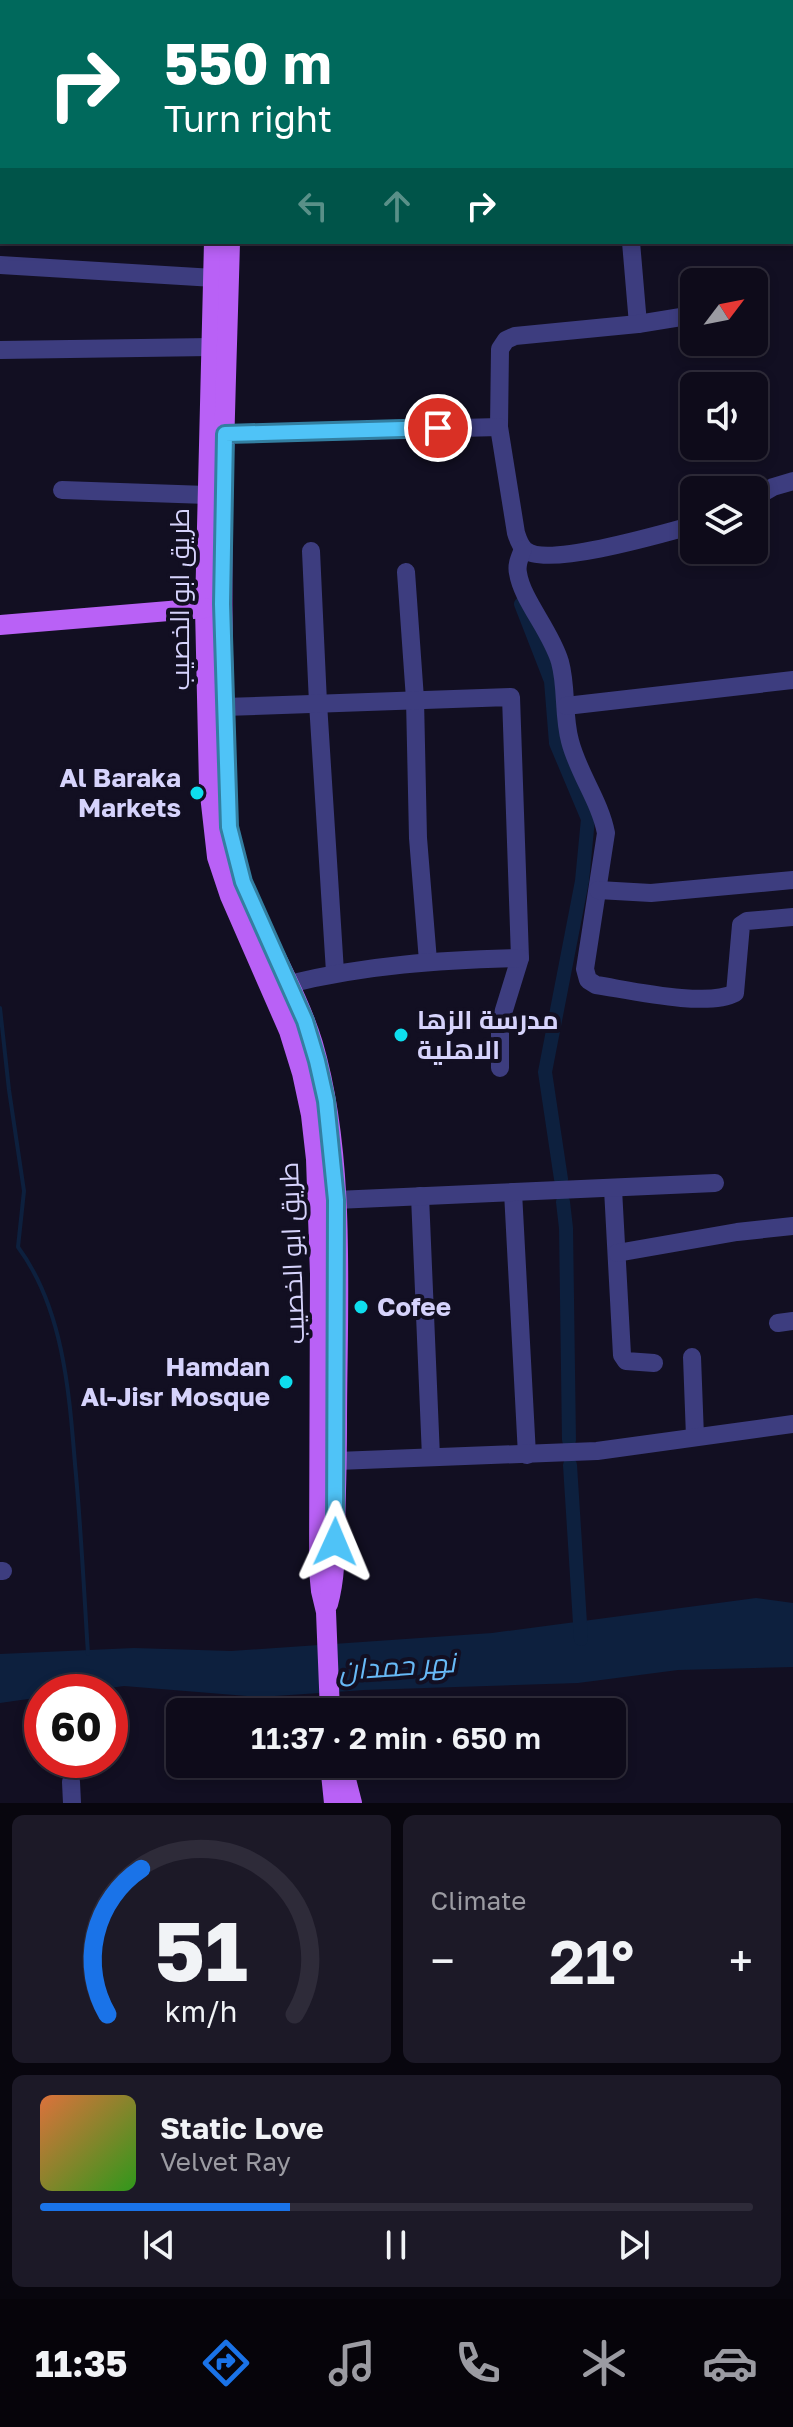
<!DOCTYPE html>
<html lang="en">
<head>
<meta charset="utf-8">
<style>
  body { margin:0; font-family:"Golos Text",Cairo,sans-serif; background:#1c1927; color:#f1f3f6; height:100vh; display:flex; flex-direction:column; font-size:30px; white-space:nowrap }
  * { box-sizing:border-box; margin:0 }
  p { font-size:26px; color:#9b9ba2 }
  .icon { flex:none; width:44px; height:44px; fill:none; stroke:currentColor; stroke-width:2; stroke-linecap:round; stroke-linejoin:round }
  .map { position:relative; height:1803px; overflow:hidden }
  .details { display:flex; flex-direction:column; gap:12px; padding:12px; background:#08060e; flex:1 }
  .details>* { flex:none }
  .top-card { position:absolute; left:0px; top:0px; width:794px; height:244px; box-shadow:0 4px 12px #0003,0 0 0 2px #2e2b39; background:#00695c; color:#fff; overflow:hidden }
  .needle { width:52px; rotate:58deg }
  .fabs { position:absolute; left:680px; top:268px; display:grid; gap:16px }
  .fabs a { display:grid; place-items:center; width:88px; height:88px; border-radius:12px; background:#0e0b1a; box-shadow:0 4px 12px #0003,0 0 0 2px #2e2b39; font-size:40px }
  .speed { position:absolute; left:24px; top:1674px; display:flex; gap:16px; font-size:40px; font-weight:700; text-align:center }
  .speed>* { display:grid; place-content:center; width:104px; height:104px; border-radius:50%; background:#0e0b1a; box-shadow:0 4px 12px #0003,0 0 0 2px #2e2b39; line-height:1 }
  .speed .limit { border:12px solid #d22; background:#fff; color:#111 }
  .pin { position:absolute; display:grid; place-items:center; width:68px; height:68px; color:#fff; margin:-34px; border:4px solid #fff; border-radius:50%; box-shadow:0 2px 8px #0007 }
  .me { position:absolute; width:88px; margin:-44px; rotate:1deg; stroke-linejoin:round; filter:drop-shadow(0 0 6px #0008) }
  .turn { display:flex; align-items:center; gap:28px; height:168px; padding:0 32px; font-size:36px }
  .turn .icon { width:104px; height:104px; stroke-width:2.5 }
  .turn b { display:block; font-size:56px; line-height:68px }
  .lanes { display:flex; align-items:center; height:76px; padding:0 32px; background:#0003; justify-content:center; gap:40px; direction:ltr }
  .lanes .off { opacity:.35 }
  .big { font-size:60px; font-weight:600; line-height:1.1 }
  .details .tile { flex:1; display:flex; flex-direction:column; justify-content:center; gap:12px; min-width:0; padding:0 28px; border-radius:12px; background:#1c1927 }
  .details .dial { align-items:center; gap:0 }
  .dial svg { height:208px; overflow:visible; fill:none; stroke:#2e2b39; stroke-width:7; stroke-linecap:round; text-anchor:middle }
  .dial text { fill:#f1f3f6; stroke:none }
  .song { display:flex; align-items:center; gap:24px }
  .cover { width:96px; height:96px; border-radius:12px; background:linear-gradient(135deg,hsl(20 70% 55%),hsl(110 70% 35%)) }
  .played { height:8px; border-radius:4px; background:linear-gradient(90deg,#1a73e8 35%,#2e2b39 35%) }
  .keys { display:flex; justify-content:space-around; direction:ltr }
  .heat { display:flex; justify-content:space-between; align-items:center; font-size:44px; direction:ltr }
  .details .tiles { flex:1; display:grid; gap:12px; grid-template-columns:1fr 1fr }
  .tile:last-child { grid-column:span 2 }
  .trip { position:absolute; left:166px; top:1698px; width:460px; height:80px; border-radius:12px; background:#0e0b1a; box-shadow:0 4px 12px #0003,0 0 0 2px #2e2b39; font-weight:600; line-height:80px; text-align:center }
  .tabs { display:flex; height:128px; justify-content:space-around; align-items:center; background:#06040a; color:#9b9ba2 }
  .tabs .icon { width:56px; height:56px }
  .tabs .on { color:#1a73e8 }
  .tabs b { font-size:36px; color:#f1f3f6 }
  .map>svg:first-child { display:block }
  .water { fill:#0d203e }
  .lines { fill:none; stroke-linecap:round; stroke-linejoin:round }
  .stream { stroke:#0d203e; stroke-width:4 }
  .canal { stroke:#0d203e; stroke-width:14 }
  .minor { stroke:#3d3d7f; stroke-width:18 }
  .major { stroke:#b961f6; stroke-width:20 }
  .route-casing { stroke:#337fa1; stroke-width:20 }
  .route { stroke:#4fc3f7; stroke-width:14 }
  .poi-dot { fill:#0edeee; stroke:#120f22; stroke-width:3 }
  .labels { text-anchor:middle; stroke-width:8; stroke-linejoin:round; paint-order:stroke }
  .street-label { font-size:26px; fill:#d6d3fc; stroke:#120f22 }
  .poi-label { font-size:26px; font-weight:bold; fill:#d6d3fc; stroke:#120f22; text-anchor:end }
  .water-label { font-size:28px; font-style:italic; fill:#67b9f6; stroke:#120f22 }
</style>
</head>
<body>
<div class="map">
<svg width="793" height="1803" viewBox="0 0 793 1803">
  <rect width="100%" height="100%" fill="#120f22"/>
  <path class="water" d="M 756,1598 L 793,1603 L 793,1667 L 678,1670 L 578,1683 L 364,1690 L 260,1697 L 124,1686 L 81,1692 L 42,1692 L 42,1697 L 0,1703 L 0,1654 L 134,1648 L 231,1651 L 492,1633 Z"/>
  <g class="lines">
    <g class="stream">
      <path d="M 792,83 L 793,83"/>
      <path d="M 0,1008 L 9,1090 L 24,1191 L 18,1247 C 63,1308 69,1390 75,1464 C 81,1527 84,1591 88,1654"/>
    </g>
    <g class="canal">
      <path d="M 521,604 L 551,681 L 556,743 L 588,819 L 582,881 L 545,1072 L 561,1179"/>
      <path d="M 563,1202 L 566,1228 L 569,1440"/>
      <path d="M 570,1465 L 581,1639"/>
    </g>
    <g class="minor">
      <path d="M 471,0 L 471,2"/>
      <path d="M 631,242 L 638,324"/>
      <path d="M 0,265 L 214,278"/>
      <path d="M 0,350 L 211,347"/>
      <path d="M 499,427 L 500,349 L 506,340 L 515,336 L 638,324 L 681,317"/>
      <path d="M 225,434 L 499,427 L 516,533 C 518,539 520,546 525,550 C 546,568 665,533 694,525"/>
      <path d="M 62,490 L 207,495"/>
      <path d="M 754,498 L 773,487 L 793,481"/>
      <path d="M 523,549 C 520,557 516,564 518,573 C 522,600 551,631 560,662 C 567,687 563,716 570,741 C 578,773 600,801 606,833 L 585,969 L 588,980 L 596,985 C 629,990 707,1008 735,993 L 741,925 L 747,921 L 793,917"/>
      <path d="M 311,551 L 318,703 L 335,972"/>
      <path d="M 406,572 L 415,699 L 418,838 L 428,961"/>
      <path d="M 566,706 L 793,680"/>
      <path d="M 224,707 L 511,697 L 520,958 L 500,1023 L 500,1068"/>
      <path d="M 598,890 L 651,893 L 793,880"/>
      <path d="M 289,984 C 365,965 441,960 520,958"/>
      <path d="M 613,1189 L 622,1355 L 626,1361 L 654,1363"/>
      <path d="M 513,1192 L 527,1455"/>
      <path d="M 420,1196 L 431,1457"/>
      <path d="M 336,1200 L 715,1183"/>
      <path d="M 617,1253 L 737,1232 L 793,1226"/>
      <path d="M 778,1323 L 793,1321"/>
      <path d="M 692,1357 L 695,1437"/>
      <path d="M 337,1461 L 597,1451 L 793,1424"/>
      <path d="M 0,1571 L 3,1571"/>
      <path d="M 71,1782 L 72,1803"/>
    </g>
    <g class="major">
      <path d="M 206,0 L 206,2"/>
      <path d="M 221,0 L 222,2"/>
      <path d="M 214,242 L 205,608 L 209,786 L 217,857 L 230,896 L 289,1031 L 302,1073 L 311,1115 L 316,1159 L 320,1274 L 319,1570 L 321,1591 L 326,1612 L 330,1712"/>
      <path d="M 230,242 C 226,392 219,543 224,693 C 225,739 222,787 229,832 C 241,907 291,972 313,1044 C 347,1160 337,1304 337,1424 C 337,1459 336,1494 335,1528 C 335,1554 335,1579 328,1604"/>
      <path d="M 0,625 L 205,608"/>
      <path d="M 330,1764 L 334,1803"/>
      <path d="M 342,1764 L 352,1803"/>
    </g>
  </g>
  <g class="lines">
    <g class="route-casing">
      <path id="route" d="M 335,1542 L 336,1200 L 326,1101 L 317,1061 L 305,1021 L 243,882 L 229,827 L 222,604 L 225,434 L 438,428"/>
    </g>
    <use href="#route" class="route"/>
  </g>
  <g class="poi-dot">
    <circle cx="197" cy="793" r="8"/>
    <circle cx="401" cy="1035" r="8"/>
    <circle cx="361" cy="1307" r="8"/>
    <circle cx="286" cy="1382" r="8"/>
  </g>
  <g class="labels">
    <g class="street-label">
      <text transform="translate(180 599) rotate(-90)" y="9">طريق ابو الخصيب</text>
      <text transform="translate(292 1253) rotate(-92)" y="9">طريق ابو الخصيب</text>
    </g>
    <g class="poi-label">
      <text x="181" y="787">Al Baraka<tspan x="181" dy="30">Markets</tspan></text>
      <text x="417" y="1029" text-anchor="start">مدرسة الزها<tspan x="417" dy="30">الاهلية</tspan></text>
      <text x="377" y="1316" text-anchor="start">Cofee</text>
      <text x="270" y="1376">Hamdan<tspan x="270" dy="30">Al-Jisr Mosque</tspan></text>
    </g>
    <g class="water-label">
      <text transform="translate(397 1666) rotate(-4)" y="10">نهر حمدان</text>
    </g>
  </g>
</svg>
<div class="fabs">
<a><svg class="needle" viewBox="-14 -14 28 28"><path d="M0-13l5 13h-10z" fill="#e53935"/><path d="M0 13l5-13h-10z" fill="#9b9ba2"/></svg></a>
<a><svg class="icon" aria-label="sound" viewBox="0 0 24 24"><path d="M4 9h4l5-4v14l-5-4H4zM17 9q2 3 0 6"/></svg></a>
<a><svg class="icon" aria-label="layers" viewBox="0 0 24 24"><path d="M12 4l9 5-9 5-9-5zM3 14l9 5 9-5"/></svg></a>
</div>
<div class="speed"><div class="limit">60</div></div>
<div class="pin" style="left:438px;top:428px;background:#d93025"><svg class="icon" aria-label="arrive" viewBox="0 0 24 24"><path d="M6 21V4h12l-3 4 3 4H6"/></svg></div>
<svg class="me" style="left:335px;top:1542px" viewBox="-20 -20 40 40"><path d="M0-17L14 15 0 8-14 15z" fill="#4fc3f7" stroke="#fff" stroke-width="4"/></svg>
<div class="trip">11:37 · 2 min · 650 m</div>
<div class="top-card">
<div class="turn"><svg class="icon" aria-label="right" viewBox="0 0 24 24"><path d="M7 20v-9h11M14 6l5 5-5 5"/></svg><div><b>550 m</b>Turn right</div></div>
<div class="lanes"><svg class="icon off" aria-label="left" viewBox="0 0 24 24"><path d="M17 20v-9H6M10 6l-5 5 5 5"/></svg><svg class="icon off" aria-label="ahead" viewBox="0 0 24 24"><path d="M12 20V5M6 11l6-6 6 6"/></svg><svg class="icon" aria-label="right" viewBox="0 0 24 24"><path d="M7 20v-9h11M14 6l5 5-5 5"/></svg></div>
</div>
</div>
<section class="details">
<div class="tiles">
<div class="tile dial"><svg viewBox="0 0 100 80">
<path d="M14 69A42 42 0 1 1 86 69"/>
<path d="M14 69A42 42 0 0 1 27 13" stroke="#1a73e8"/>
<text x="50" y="56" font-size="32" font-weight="700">51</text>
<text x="50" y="72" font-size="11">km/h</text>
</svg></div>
<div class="tile"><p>Climate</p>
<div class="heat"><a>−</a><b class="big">21°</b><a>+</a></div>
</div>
<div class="tile">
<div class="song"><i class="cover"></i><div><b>Static Love</b><p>Velvet Ray</p></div></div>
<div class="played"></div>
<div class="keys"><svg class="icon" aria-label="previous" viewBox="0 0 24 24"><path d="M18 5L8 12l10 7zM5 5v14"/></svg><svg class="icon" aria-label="pause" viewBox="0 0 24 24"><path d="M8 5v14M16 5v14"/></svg><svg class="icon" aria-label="next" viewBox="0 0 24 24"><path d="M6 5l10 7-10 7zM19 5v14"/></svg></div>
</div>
</div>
</section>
<nav class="tabs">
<b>11:35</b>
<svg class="icon on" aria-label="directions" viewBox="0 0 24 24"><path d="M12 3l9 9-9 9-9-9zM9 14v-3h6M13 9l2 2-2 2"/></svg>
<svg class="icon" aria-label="music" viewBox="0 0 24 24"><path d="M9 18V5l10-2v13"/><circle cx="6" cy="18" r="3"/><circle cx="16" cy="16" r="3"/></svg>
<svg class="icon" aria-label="phone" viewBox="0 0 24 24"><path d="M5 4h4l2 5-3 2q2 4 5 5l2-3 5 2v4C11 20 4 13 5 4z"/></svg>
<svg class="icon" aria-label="climate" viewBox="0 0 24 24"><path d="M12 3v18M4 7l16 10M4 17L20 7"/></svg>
<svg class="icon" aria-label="car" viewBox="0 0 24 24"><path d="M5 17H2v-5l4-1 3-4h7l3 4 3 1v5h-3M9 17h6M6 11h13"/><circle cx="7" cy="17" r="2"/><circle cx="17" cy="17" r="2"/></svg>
</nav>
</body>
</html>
